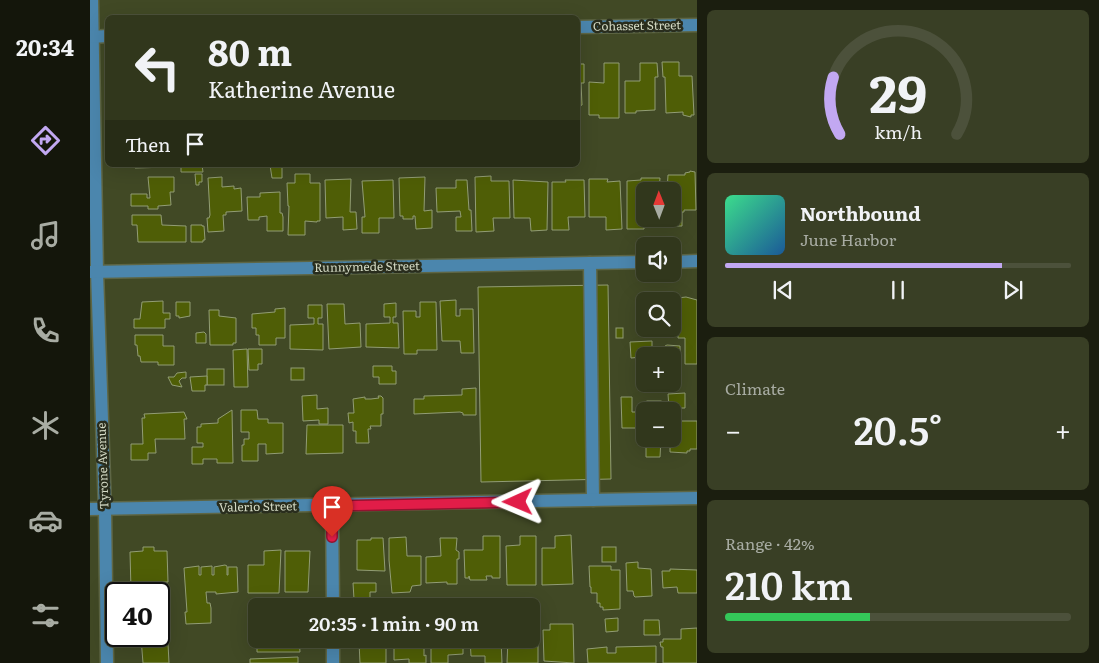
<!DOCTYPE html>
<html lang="en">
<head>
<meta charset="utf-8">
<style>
  body { margin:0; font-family:Literata,serif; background:#393f25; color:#f1f3f6; height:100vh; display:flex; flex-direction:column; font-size:19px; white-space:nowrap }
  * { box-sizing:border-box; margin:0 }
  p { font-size:16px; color:#a8aca3 }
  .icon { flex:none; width:28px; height:28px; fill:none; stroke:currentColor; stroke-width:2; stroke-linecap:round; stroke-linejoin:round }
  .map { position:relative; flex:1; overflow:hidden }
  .sheet { display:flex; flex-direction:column; gap:10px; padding:10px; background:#1b1e0f; width:402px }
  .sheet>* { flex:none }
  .banner { position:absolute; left:15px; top:15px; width:475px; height:152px; border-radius:8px; box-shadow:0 5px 20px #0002,0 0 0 1px #4c513b; background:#31371c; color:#f1f3f6; overflow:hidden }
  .needle { width:32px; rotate:359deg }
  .fabs { position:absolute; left:546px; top:182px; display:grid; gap:10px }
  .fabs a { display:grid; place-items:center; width:45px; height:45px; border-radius:8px; background:#31371c; box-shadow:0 5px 20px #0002,0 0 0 1px #4c513b; font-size:25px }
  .speed { position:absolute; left:15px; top:582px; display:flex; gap:10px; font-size:25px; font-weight:700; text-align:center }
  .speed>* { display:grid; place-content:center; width:65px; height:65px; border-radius:50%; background:#31371c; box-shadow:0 5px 20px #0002,0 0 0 1px #4c513b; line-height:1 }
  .speed .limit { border:2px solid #111; border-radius:8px; background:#fff; color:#111 }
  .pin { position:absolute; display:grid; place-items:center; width:42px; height:42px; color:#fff; margin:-51px -21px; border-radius:50% 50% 50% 0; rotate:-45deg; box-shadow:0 0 5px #0007 }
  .pin .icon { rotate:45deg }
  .me { position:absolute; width:55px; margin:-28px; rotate:269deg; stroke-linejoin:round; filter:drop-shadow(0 0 4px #0008) }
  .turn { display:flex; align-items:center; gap:18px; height:105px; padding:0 20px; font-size:22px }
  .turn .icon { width:65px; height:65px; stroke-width:2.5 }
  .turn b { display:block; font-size:35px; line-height:42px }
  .then { display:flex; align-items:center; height:48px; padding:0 20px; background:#0003; gap:10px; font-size:19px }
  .big { font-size:38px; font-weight:600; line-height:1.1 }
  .sheet .card { flex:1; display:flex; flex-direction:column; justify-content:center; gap:8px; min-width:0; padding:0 18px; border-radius:8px; background:#393f25 }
  .sheet .dial { align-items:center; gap:0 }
  .dial svg { height:130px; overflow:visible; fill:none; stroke:#4c513b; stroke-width:7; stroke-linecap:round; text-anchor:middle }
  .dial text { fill:#f1f3f6; stroke:none }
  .song { display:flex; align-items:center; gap:15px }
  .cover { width:60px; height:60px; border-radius:8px; background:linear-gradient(135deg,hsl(150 70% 55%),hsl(210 70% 35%)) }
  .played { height:5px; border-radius:2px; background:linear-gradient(90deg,#c2a8f2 80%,#4c513b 80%) }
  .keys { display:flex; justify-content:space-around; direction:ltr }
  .heat { display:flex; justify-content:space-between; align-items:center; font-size:28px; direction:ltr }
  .charge { height:8px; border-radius:4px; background:linear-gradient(90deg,#34c759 42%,#4c513b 0) }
  .trip { position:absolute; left:158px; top:598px; width:292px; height:50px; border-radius:8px; background:#31371c; box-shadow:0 5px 20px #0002,0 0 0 1px #4c513b; font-weight:600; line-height:50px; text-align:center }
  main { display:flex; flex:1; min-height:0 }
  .tabs { display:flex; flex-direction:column; width:90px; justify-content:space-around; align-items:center; background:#14160b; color:#a8aca3 }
  .tabs .icon { width:35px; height:35px }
  .tabs .active { color:#c2a8f2 }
  .tabs b { font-size:22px; color:#f1f3f6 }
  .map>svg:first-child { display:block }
  .building { fill:#4f5e06; stroke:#929d75 }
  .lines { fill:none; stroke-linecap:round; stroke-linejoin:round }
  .minor-casing { stroke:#5e6645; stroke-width:15 }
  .minor { stroke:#4b86ad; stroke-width:12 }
  .route-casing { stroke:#92132f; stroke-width:12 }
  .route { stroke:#e11d48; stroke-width:9 }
  .labels { text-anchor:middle; stroke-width:5; stroke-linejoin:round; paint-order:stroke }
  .street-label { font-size:12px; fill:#d4dac5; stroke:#292d1d }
</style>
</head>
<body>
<main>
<nav class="tabs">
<b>20:34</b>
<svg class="icon active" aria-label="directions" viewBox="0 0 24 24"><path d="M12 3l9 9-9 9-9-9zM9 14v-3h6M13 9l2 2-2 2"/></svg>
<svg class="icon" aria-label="music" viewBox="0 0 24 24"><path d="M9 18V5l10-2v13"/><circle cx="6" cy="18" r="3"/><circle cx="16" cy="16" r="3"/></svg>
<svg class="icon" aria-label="phone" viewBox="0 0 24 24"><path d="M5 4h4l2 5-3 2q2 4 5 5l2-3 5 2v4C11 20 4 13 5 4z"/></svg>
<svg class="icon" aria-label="climate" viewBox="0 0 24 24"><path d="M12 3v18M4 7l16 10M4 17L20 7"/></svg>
<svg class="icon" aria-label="car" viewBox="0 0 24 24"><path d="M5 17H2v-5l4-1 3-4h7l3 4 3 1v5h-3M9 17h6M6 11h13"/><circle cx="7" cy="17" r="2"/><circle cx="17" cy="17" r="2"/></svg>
<svg class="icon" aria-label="filters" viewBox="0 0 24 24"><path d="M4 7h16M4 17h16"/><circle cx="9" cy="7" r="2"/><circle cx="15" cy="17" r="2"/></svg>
</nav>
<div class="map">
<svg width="607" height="663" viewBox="0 0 607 663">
  <rect width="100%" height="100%" fill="#414925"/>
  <g class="building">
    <path d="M 572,62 L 589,62 L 589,76 L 602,76 L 604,115 L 601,115 L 601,117 L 593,115 L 593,112 L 576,113 L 575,77 L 573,77 Z"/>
    <path d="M 514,63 L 529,63 L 529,118 L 509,118 L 509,115 L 499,115 L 499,82 L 514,83 Z"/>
    <path d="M 550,63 L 567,63 L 568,77 L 565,77 L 565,110 L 546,111 L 546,113 L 535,113 L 535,81 L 550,81 Z"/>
    <path d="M 488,64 L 494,64 L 494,83 L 491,83 L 492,105 L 489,106 L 488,106 Z"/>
    <path d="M 45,165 L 79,165 L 79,167 L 45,168 Z"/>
    <path d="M 91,165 L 112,165 L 113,172 L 91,172 Z"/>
    <path d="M 180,165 L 192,165 L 192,178 L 182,178 Z"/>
    <path d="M 600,171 L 605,172 L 606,210 L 594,210 L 594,212 L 592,212 L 592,226 L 576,226 L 575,219 L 582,219 L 582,191 L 577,191 L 578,175 L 595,175 L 595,173 L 600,172 Z"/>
    <path d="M 105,174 L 112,174 L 112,182 L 109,182 L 109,185 L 106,185 Z"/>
    <path d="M 205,174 L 220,174 L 220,183 L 230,183 L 230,221 L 227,221 L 227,222 L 215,221 L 215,235 L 198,235 L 199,206 L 198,206 L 197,183 L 205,183 Z"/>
    <path d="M 401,176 L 401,181 L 419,181 L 420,218 L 403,218 L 404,231 L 386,232 L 385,177 Z"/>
    <path d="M 58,177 L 84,177 L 84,192 L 80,192 L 81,205 L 68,206 L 68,209 L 58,209 L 58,206 L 41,206 L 41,194 L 57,194 L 57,198 L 60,198 Z"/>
    <path d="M 132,177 L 132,187 L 144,186 L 144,189 L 151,188 L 152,211 L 136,212 L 136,215 L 133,215 L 134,231 L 118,232 L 117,218 L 119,218 L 120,215 L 118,178 Z"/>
    <path d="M 335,177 L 334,211 L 342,210 L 342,228 L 326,229 L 325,216 L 323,216 L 323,219 L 313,219 L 313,216 L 310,216 L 309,178 Z"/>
    <path d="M 551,178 L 570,178 L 569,191 L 555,191 L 554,229 L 537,229 L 537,181 L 551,180 Z"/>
    <path d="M 261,179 L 260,212 L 266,212 L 267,229 L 253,230 L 253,217 L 236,218 L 235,180 Z"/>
    <path d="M 499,179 L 518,179 L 517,182 L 530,181 L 532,229 L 516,230 L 516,217 L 499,217 Z"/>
    <path d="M 303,180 L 304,218 L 289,218 L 289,233 L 272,233 L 272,217 L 275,217 L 272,181 Z"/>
    <path d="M 366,180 L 377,180 L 379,210 L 381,210 L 382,231 L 366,231 L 366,217 L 371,217 L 370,211 L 347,212 L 346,188 L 366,188 Z"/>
    <path d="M 423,180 L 458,182 L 457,230 L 441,231 L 440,218 L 424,218 Z"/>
    <path d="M 475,180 L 494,180 L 495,217 L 478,217 L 479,230 L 462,230 L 462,182 L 476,182 Z"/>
    <path d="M 190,192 L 190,213 L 192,213 L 193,217 L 193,231 L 177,231 L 177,216 L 169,217 L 169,220 L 158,220 L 157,197 L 170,197 L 170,193 Z"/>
    <path d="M 42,215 L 71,215 L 72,225 L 96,226 L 96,242 L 48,242 L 47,225 L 42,225 Z"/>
    <path d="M 101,225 L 112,225 L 112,226 L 114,226 L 115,240 L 113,240 L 113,242 L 101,242 Z"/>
    <path d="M 518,285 L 521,479 L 391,482 L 388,287 Z"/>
    <path d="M 596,297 L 607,300 L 607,364 L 595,364 L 595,338 L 588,338 L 588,329 L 582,329 L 582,301 L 579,301 L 579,299 Z"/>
    <path d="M 366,300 L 366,316 L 370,316 L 370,309 L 383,309 L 384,353 L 371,353 L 370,341 L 352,341 L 350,301 Z"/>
    <path d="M 73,301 L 73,313 L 80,313 L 80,319 L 75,319 L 75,328 L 44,328 L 44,319 L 50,319 L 52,302 Z"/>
    <path d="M 86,302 L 100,302 L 100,316 L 89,318 L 89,316 L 86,316 Z"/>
    <path d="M 330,302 L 346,302 L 347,350 L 327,350 L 327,354 L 314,354 L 313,311 L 326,311 L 326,317 L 330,317 Z"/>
    <path d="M 306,303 L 306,317 L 303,317 L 303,323 L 308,323 L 309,348 L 276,347 L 276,324 L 300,323 L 300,317 L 294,317 L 294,304 Z"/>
    <path d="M 237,304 L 254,304 L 255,324 L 270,323 L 271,347 L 239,349 Z"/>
    <path d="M 218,305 L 232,305 L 232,318 L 228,318 L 228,324 L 233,324 L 233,350 L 200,349 L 200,325 L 224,324 L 224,318 L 218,318 Z"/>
    <path d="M 195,308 L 195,338 L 186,338 L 186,345 L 169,345 L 169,335 L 166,335 L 166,328 L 162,328 L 162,314 L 185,312 L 185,309 Z"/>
    <path d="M 119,310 L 129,310 L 129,316 L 146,318 L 146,343 L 143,343 L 143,345 L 120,345 Z"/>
    <rect x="526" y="328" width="7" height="10"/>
    <path d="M 114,332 L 116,334 L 116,343 L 106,343 L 106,333 Z"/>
    <path d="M 45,335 L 73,335 L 73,346 L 84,346 L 84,365 L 68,365 L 68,362 L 51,362 L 50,356 L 48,356 L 47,345 L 45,345 Z"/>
    <path d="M 562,341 L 562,356 L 541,358 L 540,342 Z"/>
    <path d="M 577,345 L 590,346 L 590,366 L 582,367 L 582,356 L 576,356 L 575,346 Z"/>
    <path d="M 157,349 L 158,387 L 144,387 L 143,350 Z"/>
    <path d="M 158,349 L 172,349 L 172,364 L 168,364 L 168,370 L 159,370 Z"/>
    <path d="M 283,366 L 302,366 L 302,371 L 306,371 L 306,384 L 289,384 L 289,377 L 283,377 Z"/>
    <rect x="201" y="368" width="13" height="12"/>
    <rect x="117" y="369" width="17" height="16"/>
    <path d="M 96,372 L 96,378 L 92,378 L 89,381 L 92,387 L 82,385 L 78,377 L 84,377 L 87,373 Z"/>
    <path d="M 117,376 L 117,385 L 115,385 L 115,391 L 102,391 L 100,377 Z"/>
    <path d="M 386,388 L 386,415 L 373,415 L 373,413 L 370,412 L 324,414 L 324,399 L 334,399 L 334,396 L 372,395 L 372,389 Z"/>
    <path d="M 595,393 L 595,408 L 579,408 L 578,394 Z"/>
    <path d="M 227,395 L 227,409 L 238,408 L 238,424 L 229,424 L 229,420 L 213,421 L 212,396 Z"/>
    <path d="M 288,396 L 291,396 L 293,398 L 293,414 L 291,414 L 291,426 L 280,426 L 281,429 L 278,429 L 279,443 L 266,443 L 266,431 L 263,431 L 263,422 L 259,423 L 258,413 L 264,413 L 263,399 L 275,397 L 275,399 L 281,399 L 289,398 Z"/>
    <path d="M 531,397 L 542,397 L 542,412 L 555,412 L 555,439 L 571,439 L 570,457 L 556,457 L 556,442 L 554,442 L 554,428 L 532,428 Z"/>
    <rect x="557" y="401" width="14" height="10"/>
    <path d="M 142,410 L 143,463 L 127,463 L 127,459 L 113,459 L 113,464 L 102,464 L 102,447 L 113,447 L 113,443 L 107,443 L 107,427 L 111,427 L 111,424 L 128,423 L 128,419 Z"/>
    <path d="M 151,410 L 167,410 L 168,419 L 178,419 L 178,423 L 193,423 L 193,453 L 176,454 L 176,444 L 168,444 L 168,461 L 152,461 L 152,445 L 154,445 L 154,439 L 159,439 L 159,432 L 151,432 Z"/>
    <path d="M 94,412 L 97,419 L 94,419 L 95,439 L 65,439 L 66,453 L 58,453 L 58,460 L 41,460 L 41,444 L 53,444 L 52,418 L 55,418 L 54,414 Z"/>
    <path d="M 590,421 L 607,421 L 607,449 L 600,449 L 600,451 L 597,451 L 597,453 L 580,452 L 580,439 L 582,439 L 582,422 Z"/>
    <path d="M 217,425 L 253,425 L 253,453 L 216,454 Z"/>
    <path d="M 481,535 L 483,584 L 452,585 L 452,548 L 465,548 L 465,536 Z"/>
    <path d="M 393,536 L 410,536 L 410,578 L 402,578 L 402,576 L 396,576 L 397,580 L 380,580 L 379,576 L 379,578 L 375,578 L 374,550 L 393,550 Z"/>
    <path d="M 430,536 L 446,536 L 446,585 L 417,585 L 416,546 L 430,545 Z"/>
    <path d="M 316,537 L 317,556 L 331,556 L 331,585 L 322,586 L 320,592 L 302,593 L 299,560 L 299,538 Z"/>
    <path d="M 281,538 L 293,538 L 295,571 L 267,570 L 267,540 L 281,540 Z"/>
    <path d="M 350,538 L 367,538 L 366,550 L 369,552 L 369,559 L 367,559 L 367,584 L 357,584 L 357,582 L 336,583 L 336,557 L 351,556 Z"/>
    <path d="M 53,547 L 64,547 L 64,551 L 77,551 L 78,582 L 57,582 L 57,590 L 41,590 L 40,552 L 53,551 Z"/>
    <rect x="512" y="547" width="14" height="15"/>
    <path d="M 191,550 L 189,593 L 158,593 L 158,565 L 174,565 L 174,551 Z"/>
    <path d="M 195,551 L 220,551 L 218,592 L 195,592 Z"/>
    <path d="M 548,562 L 548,568 L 561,569 L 562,596 L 545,597 L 544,596 L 543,591 L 537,591 L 536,563 Z"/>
    <path d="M 135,565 L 137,566 L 137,575 L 138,575 L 138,567 L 147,567 L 148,592 L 126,594 L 126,592 L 116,592 L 117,603 L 120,603 L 121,608 L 121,623 L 96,624 L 95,612 L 97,612 L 94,568 L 109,566 L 109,575 L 111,575 L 111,567 L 122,566 L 122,575 L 124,575 L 124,567 Z"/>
    <path d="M 499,566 L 521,566 L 521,570 L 530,570 L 530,609 L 513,610 L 513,607 L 510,607 L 510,603 L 507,603 L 507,593 L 501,593 L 501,587 L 500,587 Z"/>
    <path d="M 580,569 L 607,570 L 607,593 L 588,593 L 587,587 L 573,588 L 572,571 L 580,571 Z"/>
    <path d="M 263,583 L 286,583 L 286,592 L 280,592 L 280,599 L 264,599 Z"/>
    <path d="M 528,618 L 528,631 L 516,632 L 515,619 Z"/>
    <path d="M 554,620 L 569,620 L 570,635 L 554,635 Z"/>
    <path d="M 69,624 L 77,624 L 79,663 L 53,663 L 51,638 L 52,636 L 69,636 Z"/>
    <path d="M 441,624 L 448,624 L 448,663 L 417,663 L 418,639 L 441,639 Z"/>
    <path d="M 460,624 L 483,624 L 484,663 L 454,661 L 453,630 L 460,630 Z"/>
    <path d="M 607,628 L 607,663 L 573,663 L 573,647 L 571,647 L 570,642 L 573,642 L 573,639 L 591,639 L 591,629 Z"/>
    <path d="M 178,639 L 209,639 L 210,652 L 167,652 L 167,642 L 178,641 Z"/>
    <path d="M 265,639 L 296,639 L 296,663 L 270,663 L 269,642 L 265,642 Z"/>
    <path d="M 304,639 L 334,639 L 334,656 L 336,655 L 336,663 L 319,663 L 319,659 L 304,660 Z"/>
    <path d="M 341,639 L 373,639 L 373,654 L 358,655 L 358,663 L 341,663 Z"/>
    <path d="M 380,639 L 411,639 L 412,663 L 395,663 L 395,656 L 381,656 Z"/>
    <path d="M 566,646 L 566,663 L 498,663 L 497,649 L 517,647 L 517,653 L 526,653 L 526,647 Z"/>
    <path d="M 208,657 L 208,663 L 160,663 L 160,659 Z"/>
  </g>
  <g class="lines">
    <g class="minor-casing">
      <g id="minor">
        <path d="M 2,0 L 7,272 L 15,509 L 17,663"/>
        <path d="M 488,27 L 607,25"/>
        <path d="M 0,37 L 18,36"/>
        <path d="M 582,262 L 607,261"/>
        <path d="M 500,263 L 503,500"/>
        <path d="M 0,272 L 555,262"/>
        <path d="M 242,505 L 243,606"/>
        <path d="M 0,509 L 607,498"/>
        <path d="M 243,639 L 243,663"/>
      </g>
    </g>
    <use href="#minor" class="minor"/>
  </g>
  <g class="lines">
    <g class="route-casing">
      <path id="route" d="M 242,537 L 242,506 L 428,502"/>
    </g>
    <use href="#route" class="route"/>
  </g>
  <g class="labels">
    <g class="street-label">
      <text transform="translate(547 26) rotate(-1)" y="4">Cohasset Street</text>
      <text transform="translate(277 267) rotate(-1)" y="4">Runnymede Street</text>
      <text transform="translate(13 466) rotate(-92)" y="4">Tyrone Avenue</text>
      <text transform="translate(168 507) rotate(-1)" y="4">Valerio Street</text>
    </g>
  </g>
</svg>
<div class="fabs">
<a><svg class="needle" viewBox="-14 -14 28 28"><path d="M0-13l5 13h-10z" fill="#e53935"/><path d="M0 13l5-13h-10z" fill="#a8aca3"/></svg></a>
<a><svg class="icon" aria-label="sound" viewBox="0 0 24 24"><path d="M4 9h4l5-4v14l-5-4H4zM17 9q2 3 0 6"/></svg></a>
<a><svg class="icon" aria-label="search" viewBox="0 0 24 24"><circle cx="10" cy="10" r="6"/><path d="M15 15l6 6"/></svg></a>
<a>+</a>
<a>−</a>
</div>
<div class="speed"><div class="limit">40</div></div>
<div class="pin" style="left:242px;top:537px;background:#d93025"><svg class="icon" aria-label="arrive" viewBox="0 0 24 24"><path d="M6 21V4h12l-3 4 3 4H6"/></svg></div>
<svg class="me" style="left:428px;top:502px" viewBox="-20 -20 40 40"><path d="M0-17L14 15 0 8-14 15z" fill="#e11d48" stroke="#fff" stroke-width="4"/></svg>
<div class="trip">20:35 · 1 min · 90 m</div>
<div class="banner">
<div class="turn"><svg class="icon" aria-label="left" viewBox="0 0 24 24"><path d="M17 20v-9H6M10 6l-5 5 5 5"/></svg><div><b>80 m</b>Katherine Avenue</div></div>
<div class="then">Then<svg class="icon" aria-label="arrive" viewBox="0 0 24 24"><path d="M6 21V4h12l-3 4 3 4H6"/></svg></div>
</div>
</div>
<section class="sheet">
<div class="card dial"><svg viewBox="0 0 100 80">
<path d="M14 69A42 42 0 1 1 86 69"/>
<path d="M14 69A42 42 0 0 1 10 34" stroke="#c2a8f2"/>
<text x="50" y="56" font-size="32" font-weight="700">29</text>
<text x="50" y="72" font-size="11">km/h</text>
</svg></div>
<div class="card">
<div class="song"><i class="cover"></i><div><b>Northbound</b><p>June Harbor</p></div></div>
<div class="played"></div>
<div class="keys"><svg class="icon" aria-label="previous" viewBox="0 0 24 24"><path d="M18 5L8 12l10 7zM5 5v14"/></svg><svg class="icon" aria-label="pause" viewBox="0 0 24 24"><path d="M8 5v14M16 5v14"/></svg><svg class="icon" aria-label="next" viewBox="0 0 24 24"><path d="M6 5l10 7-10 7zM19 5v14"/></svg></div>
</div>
<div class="card"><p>Climate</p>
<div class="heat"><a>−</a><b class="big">20.5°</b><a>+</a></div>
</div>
<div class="card"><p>Range · 42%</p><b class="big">210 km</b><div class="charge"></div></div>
</section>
</main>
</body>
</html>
